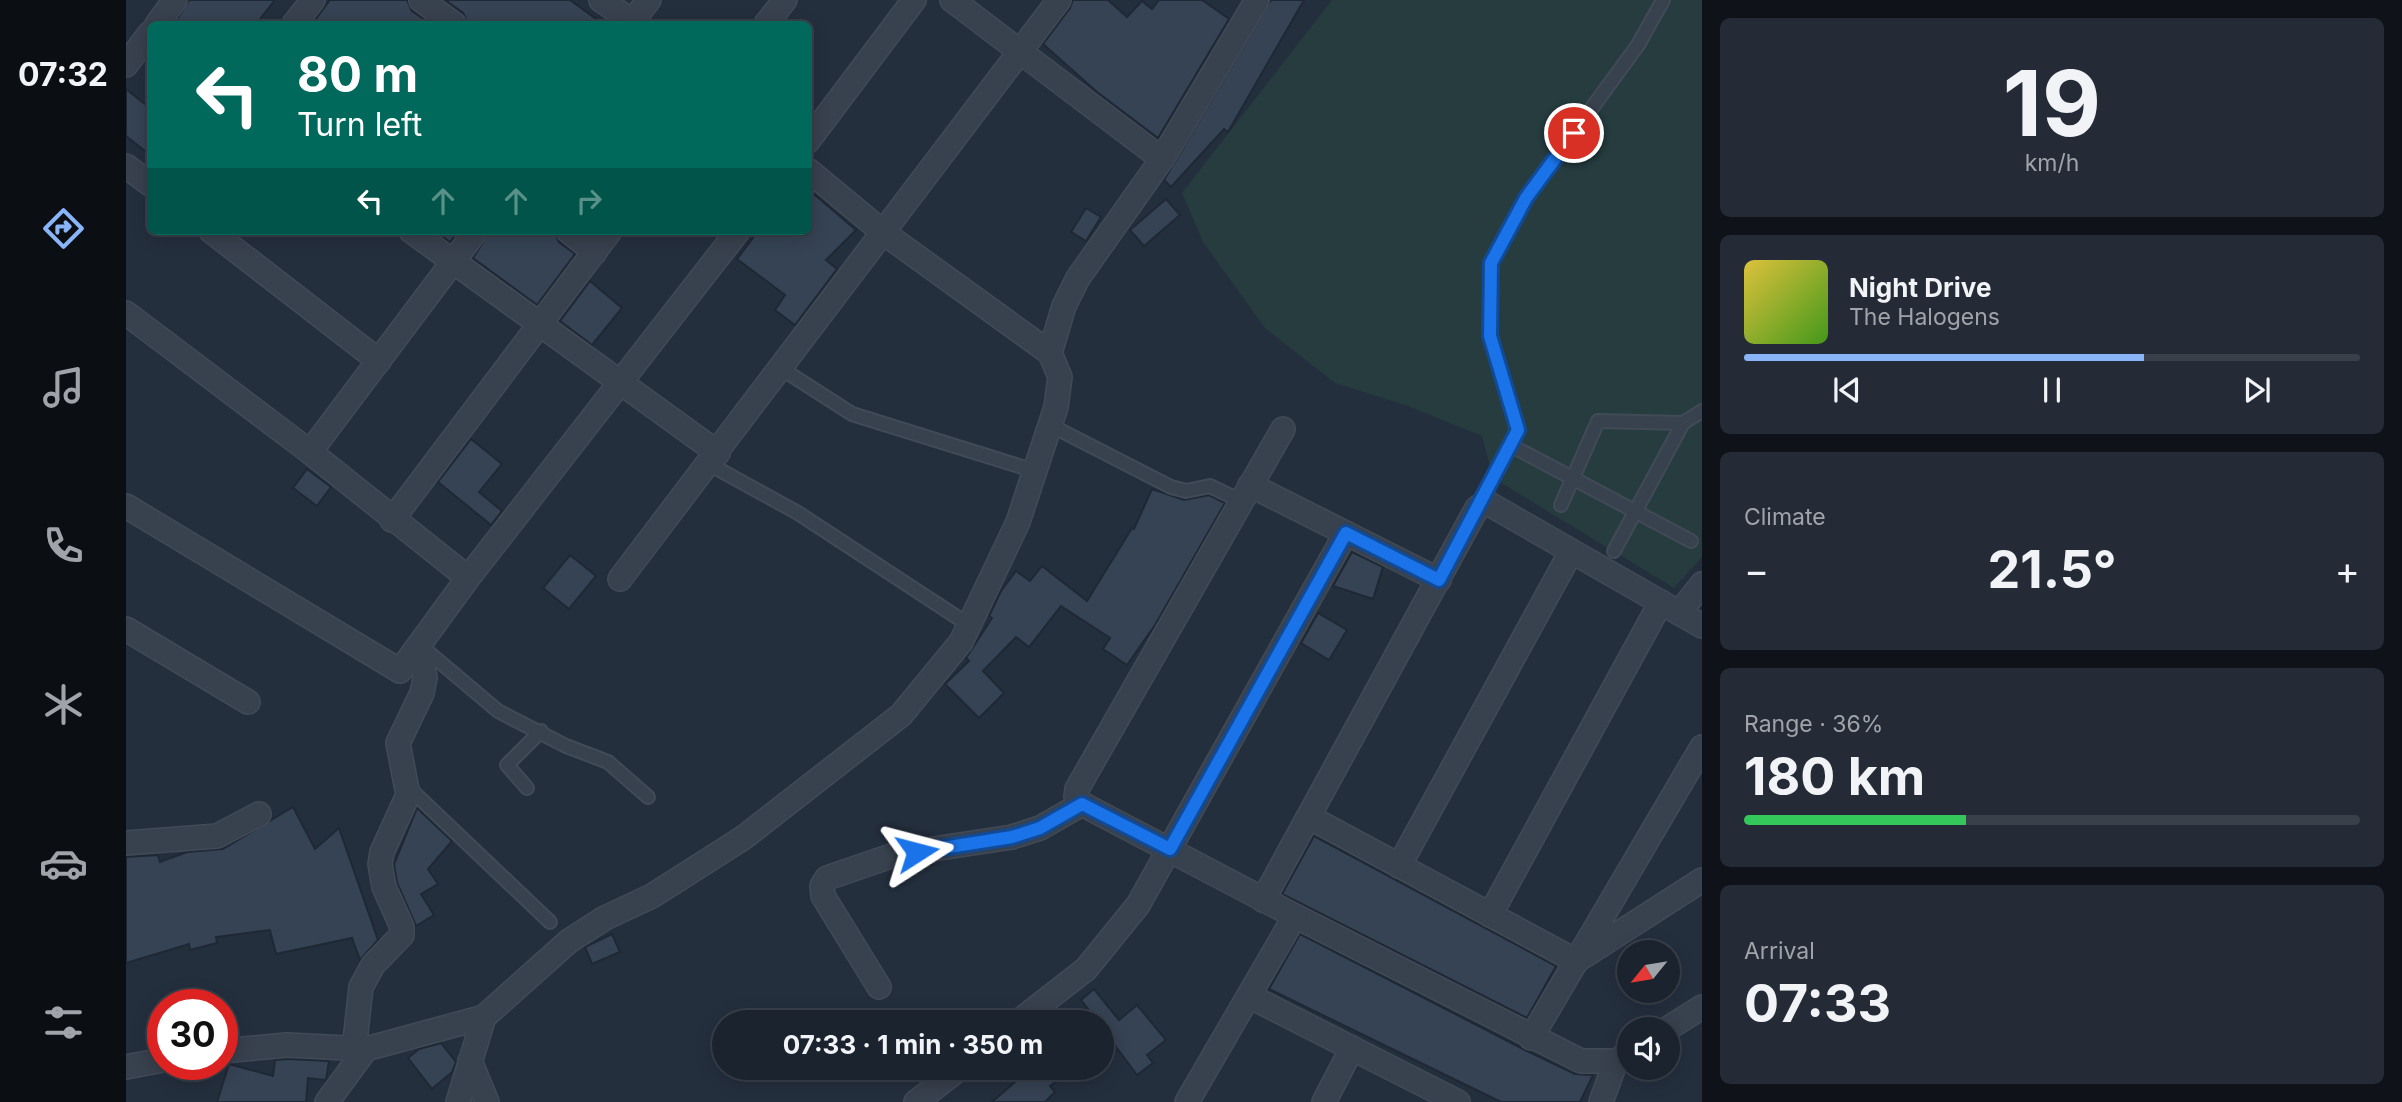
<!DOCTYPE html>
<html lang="en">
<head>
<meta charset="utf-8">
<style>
  body { margin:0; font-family:Inter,sans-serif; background:#242b36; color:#f1f3f6; height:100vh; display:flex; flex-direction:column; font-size:26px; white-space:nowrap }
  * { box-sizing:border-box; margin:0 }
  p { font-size:23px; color:#a0a4aa }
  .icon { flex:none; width:38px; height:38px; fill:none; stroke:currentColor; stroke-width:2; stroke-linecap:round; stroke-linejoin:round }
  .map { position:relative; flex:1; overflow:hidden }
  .drawer { display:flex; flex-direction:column; gap:18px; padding:18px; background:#0f1319; width:700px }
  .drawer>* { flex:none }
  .top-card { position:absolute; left:21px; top:21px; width:665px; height:214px; border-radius:10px; box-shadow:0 4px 18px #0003,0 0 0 2px #39404a; background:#00695c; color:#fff; overflow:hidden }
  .needle { width:46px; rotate:240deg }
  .buttons { position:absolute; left:1491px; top:940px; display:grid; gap:14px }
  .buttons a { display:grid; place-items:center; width:63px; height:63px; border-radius:50%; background:#1b232e; box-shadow:0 4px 18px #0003,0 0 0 2px #39404a; font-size:35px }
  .speed { position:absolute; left:21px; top:989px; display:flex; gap:14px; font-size:35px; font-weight:700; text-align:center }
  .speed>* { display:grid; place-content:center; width:91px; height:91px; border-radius:50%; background:#1b232e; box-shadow:0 4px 18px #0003,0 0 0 2px #39404a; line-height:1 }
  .speed .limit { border:10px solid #d22; background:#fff; color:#111 }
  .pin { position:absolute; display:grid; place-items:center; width:60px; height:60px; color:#fff; margin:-30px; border:4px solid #fff; border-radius:50%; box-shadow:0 2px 7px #0007 }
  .me { position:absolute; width:77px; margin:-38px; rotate:81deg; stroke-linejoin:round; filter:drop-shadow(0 0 5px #0008) }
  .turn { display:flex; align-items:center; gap:24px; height:147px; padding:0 35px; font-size:32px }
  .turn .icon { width:91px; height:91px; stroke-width:2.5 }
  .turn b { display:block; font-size:49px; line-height:60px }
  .lanes { display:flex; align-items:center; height:66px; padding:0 35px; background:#0003; justify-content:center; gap:35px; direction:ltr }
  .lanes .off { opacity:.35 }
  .big { font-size:52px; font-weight:700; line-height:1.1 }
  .drawer .card { flex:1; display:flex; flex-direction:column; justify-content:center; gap:10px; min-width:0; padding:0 24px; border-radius:10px; background:#242b36 }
  .drawer .dial { align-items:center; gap:0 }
  .dial b { font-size:91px; line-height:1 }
  .song { display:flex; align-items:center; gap:21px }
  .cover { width:84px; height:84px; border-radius:10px; background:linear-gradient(135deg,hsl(50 70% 55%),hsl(100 70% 35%)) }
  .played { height:7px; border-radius:4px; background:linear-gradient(90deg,#8ab4f8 65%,#39404a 65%) }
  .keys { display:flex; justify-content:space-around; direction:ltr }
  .heat { display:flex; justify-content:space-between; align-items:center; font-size:38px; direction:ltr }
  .charge { height:10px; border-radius:5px; background:linear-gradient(90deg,#34c759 36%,#39404a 0) }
  .trip { position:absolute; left:586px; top:1010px; width:402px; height:70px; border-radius:35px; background:#1b232e; box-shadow:0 4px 18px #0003,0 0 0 2px #39404a; font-weight:700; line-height:70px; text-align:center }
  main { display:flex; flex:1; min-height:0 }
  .menu { display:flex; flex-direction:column; width:126px; justify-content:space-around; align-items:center; background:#0b0e12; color:#a0a4aa }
  .menu .icon { width:49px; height:49px }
  .menu .on { color:#8ab4f8 }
  .menu b { font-size:32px; color:#f1f3f6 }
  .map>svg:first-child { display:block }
  .green { fill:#263c3f }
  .building { fill:#364354; stroke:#1f2835; stroke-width:2 }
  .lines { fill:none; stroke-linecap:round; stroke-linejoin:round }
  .lane-casing { stroke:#414a57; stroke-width:16 }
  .street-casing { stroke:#414a57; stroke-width:26 }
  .lane { stroke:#38414e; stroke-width:12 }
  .street { stroke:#38414e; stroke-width:23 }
  .route-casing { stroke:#114b97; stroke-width:18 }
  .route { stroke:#1a73e8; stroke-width:12 }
</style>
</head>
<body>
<main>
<nav class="menu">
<b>07:32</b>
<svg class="icon on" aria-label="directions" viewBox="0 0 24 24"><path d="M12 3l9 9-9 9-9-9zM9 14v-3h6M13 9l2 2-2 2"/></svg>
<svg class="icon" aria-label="music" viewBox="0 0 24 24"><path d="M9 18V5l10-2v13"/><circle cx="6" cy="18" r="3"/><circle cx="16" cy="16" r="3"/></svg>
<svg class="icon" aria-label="phone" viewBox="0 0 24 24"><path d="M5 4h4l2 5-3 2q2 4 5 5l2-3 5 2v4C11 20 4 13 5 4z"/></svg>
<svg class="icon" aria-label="climate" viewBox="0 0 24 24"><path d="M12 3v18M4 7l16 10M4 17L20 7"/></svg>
<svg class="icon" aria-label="car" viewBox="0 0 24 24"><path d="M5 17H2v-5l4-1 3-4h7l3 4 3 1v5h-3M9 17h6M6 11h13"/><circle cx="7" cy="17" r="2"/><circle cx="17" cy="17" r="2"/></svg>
<svg class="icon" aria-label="filters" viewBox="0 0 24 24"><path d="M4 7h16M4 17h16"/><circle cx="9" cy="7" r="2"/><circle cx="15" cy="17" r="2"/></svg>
</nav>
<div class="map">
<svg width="1576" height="1102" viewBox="0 0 1576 1102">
  <rect width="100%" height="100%" fill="#242f3e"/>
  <path class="green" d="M 1206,0 L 1576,0 L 1576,557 L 1548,588 L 1367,478 L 1356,436 L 1282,406 L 1209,383 L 1139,328 L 1077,242 L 1056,193 Z"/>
  <g class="building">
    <path d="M 63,0 L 149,0 L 130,24 L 48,24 Z"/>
    <path d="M 204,0 L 281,0 L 286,11 L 305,24 L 186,24 Z"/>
    <path d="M 319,0 L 444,0 L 477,24 L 342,24 L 337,13 Z"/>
    <path d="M 947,0 L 982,0 L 1001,17 L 1016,1 L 1026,9 L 1033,0 L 1076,0 L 1103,19 L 1032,138 L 971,92 L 917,44 L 944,8 Z"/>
    <path d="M 1145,0 L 1178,0 L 1102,132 L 1098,129 L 1045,187 L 1038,180 Z"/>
    <path d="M 0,89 L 24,108 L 24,155 L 0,136 Z"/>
    <path d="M 682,189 L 730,230 L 700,260 L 711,269 L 669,325 L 649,310 L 659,295 L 611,259 L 632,231 L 682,231 Z"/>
    <path d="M 1040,199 L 1054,215 L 1018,246 L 1004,230 Z"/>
    <path d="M 960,208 L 975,217 L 960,241 L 945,232 Z"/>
    <path d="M 309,231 L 332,231 L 324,242 Z"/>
    <path d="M 364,231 L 428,231 L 433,242 L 449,254 L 411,305 L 347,258 Z"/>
    <path d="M 464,281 L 496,308 L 466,345 L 434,321 Z"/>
    <path d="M 345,439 L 376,464 L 353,492 L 376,511 L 365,525 L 312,482 Z"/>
    <path d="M 181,469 L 205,487 L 191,506 L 167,488 Z"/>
    <path d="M 1026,489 L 1058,500 L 1083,495 L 1099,503 L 1029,625 L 1001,665 L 977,649 L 984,638 L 935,606 L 903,647 L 890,637 L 857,671 L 878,693 L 853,718 L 819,684 L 843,661 L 840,658 L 866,618 L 863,616 L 875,591 L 890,571 L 904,581 L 916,566 L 961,601 L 1006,528 L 1008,529 Z"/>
    <path d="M 1226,552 L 1257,567 L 1247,599 L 1207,586 Z"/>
    <path d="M 444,555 L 470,576 L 443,609 L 417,588 Z"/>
    <path d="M 1192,613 L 1221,630 L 1203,660 L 1175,643 Z"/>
    <path d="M 167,807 L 189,849 L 213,828 L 252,940 L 234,960 L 226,938 L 150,954 L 144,930 L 90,937 L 91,943 L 64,950 L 63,944 L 0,963 L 0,857 L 32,855 L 34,862 L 61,852 L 97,849 Z"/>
    <path d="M 291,808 L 326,841 L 302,869 L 312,884 L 295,894 L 308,915 L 290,926 L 271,883 L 268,864 Z"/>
    <path d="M 1188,836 L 1430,966 L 1401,1018 L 1156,894 Z"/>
    <path d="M 486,934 L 494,952 L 466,964 L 459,947 Z"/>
    <path d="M 1174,934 L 1399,1050 L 1449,1074 L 1467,1075 L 1454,1102 L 1375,1102 L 1143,989 Z"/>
    <path d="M 968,989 L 993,1020 L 1011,1005 L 1040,1040 L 1021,1055 L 1027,1063 L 1011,1075 L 976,1028 L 976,1022 L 972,1022 L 955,1000 Z"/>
    <path d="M 315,1043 L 330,1062 L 326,1072 L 306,1089 L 282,1058 L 293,1049 Z"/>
    <path d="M 161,1059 L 203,1061 L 200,1080 L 182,1078 L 180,1102 L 91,1102 L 103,1064 L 147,1076 L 149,1060 Z"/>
    <path d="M 905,1068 L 949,1068 L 924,1086 L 929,1092 L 919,1102 L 866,1102 Z"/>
  </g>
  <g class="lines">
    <g class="lane-casing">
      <g id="lane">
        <path d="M 656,369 L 726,414 L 909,471"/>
        <path d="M 924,425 L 1045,487 L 1060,491 L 1084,486 L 1115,501"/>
        <path d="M 1384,445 L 1565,541"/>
        <path d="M 583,464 L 672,513 L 843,625"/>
        <path d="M 1435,505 L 1472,421 L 1557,423"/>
        <path d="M 1351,508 L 1392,431 L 1364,336 L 1365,263 L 1400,198 L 1512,45 L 1537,0"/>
        <path d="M 1488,551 L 1557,423 L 1576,411"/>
        <path d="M 295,646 L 372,711 L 440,746 L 482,762 L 522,797"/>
        <path d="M 282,787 L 424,922"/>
        <path d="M 401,788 L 381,765 L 415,731"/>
      </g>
    </g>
    <g class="street-casing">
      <g id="street">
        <path d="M 295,0 L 328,24"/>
        <path d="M 475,0 L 510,24"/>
        <path d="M 826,0 L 1036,159"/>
        <path d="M 31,24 L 49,0"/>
        <path d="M 168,24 L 187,0"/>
        <path d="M 504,24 L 523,0"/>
        <path d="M 640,24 L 659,0"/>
        <path d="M 0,65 L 24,33"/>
        <path d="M 682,141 L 788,0"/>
        <path d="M 0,166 L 24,184"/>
        <path d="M 682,170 L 758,233 L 924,353"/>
        <path d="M 85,231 L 253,361"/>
        <path d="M 285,231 L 592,453"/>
        <path d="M 442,231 L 469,252"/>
        <path d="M 0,313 L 184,452 L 342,578"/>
        <path d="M 1157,429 L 951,789 L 950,797 L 956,804 L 1169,916 L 1455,1061 L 1490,1061 L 1503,1053"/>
        <path d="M 184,452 L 350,231"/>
        <path d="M 1124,485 L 1313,580"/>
        <path d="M 0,506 L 274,671 L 342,578 L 612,231"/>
        <path d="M 266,520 L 484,231"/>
        <path d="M 494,579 L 933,0"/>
        <path d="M 1553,613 L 1576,584"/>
        <path d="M 0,629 L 122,702"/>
        <path d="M 1183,817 L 1450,961 L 1576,880"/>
        <path d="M 0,843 L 91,836 L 133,814"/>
        <path d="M 1273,866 L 1445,552"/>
        <path d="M 1137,900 L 1351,508 L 1357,504 L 1365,505 L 1576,626"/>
        <path d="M 1364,915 L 1535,602"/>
        <path d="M 753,987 L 697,896 L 696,886 L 701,878 L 768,855 L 886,837 L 914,828 L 956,804"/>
        <path d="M 1123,996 L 1332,1102"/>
        <path d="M 892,1022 L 960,969 L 1012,905 L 1220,533"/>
        <path d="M 1541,1029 L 1576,1007"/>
        <path d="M 1405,1038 L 1576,747"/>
        <path d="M 228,1050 L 235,987 L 247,965 L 276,935 L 276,927 L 258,887 L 254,864 L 256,852 L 282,795 L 272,743 L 296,693 L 299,678 L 294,646"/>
        <path d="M 96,1051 L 161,1045 L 240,1049 L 358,1017"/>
        <path d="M 344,1061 L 361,1102"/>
        <path d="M 0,1067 L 37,1060"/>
        <path d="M 201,1102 L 240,1049"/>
        <path d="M 332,1102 L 358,1017 L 443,941 L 479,918 L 526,896 L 617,838 L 775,715 L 835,642 L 892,522 L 930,407 L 934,377 L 924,353 L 938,306 L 952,278 L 1036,159 L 1131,0"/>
        <path d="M 790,1102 L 834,1068"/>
        <path d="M 1061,1102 L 1169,916"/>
        <path d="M 1198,1102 L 1226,1048"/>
        <path d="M 1475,1102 L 1490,1061"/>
      </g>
    </g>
    <use href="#lane" class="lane"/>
    <use href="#street" class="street"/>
  </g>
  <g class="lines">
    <g class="route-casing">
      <path id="route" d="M 791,852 L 886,837 L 914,828 L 956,804 L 1044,849 L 1220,533 L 1313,580 L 1392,430 L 1364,336 L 1365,263 L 1400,198 L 1448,133"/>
    </g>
    <use href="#route" class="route"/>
  </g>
</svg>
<div class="buttons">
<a><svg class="needle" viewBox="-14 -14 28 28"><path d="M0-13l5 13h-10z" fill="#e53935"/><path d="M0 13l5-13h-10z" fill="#a0a4aa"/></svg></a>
<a><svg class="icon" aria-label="sound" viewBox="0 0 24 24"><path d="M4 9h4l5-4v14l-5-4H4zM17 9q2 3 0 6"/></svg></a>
</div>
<div class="speed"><div class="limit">30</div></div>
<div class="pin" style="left:1448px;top:133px;background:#d93025"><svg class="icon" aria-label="arrive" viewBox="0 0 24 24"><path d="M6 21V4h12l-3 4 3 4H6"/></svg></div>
<svg class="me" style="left:791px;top:852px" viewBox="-20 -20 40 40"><path d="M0-17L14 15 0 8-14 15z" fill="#1a73e8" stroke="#fff" stroke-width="4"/></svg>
<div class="trip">07:33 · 1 min · 350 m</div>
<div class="top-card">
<div class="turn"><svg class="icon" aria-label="left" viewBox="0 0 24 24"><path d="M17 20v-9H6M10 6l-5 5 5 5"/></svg><div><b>80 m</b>Turn left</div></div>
<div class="lanes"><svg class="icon" aria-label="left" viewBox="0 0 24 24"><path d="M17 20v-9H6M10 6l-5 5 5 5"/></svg><svg class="icon off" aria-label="ahead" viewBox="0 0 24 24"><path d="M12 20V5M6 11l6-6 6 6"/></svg><svg class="icon off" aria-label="ahead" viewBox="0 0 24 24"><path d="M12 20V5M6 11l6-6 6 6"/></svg><svg class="icon off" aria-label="right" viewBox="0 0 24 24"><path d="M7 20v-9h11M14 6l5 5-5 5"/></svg></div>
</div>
</div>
<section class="drawer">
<div class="card dial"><b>19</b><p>km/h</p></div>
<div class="card">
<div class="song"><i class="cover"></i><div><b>Night Drive</b><p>The Halogens</p></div></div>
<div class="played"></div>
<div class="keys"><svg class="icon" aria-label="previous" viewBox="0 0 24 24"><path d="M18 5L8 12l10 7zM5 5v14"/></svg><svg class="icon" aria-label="pause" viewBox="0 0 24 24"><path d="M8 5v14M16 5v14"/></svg><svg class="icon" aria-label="next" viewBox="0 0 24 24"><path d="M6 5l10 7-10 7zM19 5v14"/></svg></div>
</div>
<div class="card"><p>Climate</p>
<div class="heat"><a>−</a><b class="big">21.5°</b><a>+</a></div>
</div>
<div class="card"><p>Range · 36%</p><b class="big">180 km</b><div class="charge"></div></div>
<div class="card"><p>Arrival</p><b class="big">07:33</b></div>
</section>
</main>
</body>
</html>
